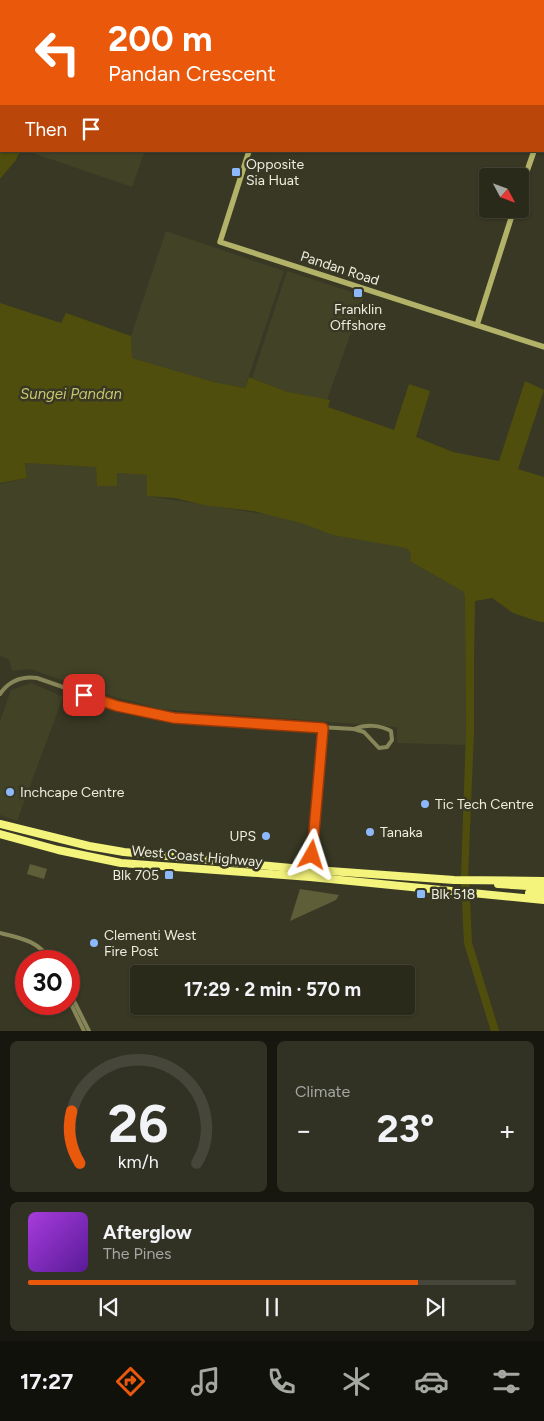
<!DOCTYPE html>
<html lang="en">
<head>
<meta charset="utf-8">
<style>
  body { margin:0; font-family:Figtree,sans-serif; background:#323224; color:#f1f3f6; height:100vh; display:flex; flex-direction:column; font-size:19px; white-space:nowrap }
  * { box-sizing:border-box; margin:0 }
  p { font-size:16px; color:#a5a7a3 }
  .icon { flex:none; width:28px; height:28px; fill:none; stroke:currentColor; stroke-width:2; stroke-linecap:round; stroke-linejoin:round }
  .map { position:relative; height:1031px; overflow:hidden }
  .drawer { display:flex; flex-direction:column; gap:10px; padding:10px; background:#17170f; flex:1 }
  .drawer>* { flex:none }
  .guide { position:absolute; left:0px; top:0px; width:545px; height:152px; box-shadow:0 1px 4px #0004,0 0 0 1px #46463a; background:#ea580c; color:#fff; overflow:hidden }
  .needle { width:32px; rotate:131deg }
  .tools { position:absolute; left:479px; top:168px; display:grid; gap:10px }
  .tools a { display:grid; place-items:center; width:50px; height:50px; border-radius:5px; background:#2a2a1b; box-shadow:0 1px 4px #0004,0 0 0 1px #46463a; font-size:25px }
  .speed { position:absolute; left:15px; top:950px; display:flex; gap:10px; font-size:25px; font-weight:700; text-align:center }
  .speed>* { display:grid; place-content:center; width:65px; height:65px; border-radius:50%; background:#2a2a1b; box-shadow:0 1px 4px #0004,0 0 0 1px #46463a; line-height:1 }
  .speed .limit { border:8px solid #d22; background:#fff; color:#111 }
  .pin { position:absolute; display:grid; place-items:center; width:42px; height:42px; color:#fff; margin:-21px; border-radius:10px; box-shadow:0 2px 8px #0006 }
  .me { position:absolute; width:55px; margin:-28px; rotate:6deg; stroke-linejoin:round; filter:drop-shadow(0 0 4px #0008) }
  .turn { display:flex; align-items:center; gap:18px; height:105px; padding:0 25px; font-size:22px }
  .turn .icon { width:65px; height:65px; stroke-width:2.5 }
  .turn b { display:block; font-size:35px; line-height:42px }
  .then { display:flex; align-items:center; height:48px; padding:0 25px; background:#0003; gap:10px; font-size:19px }
  .big { font-size:38px; font-weight:700; line-height:1.1 }
  .drawer .tile { flex:1; display:flex; flex-direction:column; justify-content:center; gap:8px; min-width:0; padding:0 18px; border-radius:8px; background:#323224 }
  .drawer .dial { align-items:center; gap:0 }
  .dial svg { height:130px; overflow:visible; fill:none; stroke:#46463a; stroke-width:7; stroke-linecap:round; text-anchor:middle }
  .dial text { fill:#f1f3f6; stroke:none }
  .song { display:flex; align-items:center; gap:15px }
  .cover { width:60px; height:60px; border-radius:8px; background:linear-gradient(135deg,hsl(280 70% 55%),hsl(270 70% 35%)) }
  .played { height:5px; border-radius:2px; background:linear-gradient(90deg,#ea580c 80%,#46463a 80%) }
  .keys { display:flex; justify-content:space-around; direction:ltr }
  .heat { display:flex; justify-content:space-between; align-items:center; font-size:28px; direction:ltr }
  .drawer .tiles { flex:1; display:grid; gap:10px; grid-template-columns:1fr 1fr }
  .tile:last-child { grid-column:span 2 }
  .trip { position:absolute; left:130px; top:965px; width:285px; height:50px; border-radius:5px; background:#2a2a1b; box-shadow:0 1px 4px #0004,0 0 0 1px #46463a; font-weight:700; line-height:50px; text-align:center }
  .menu { display:flex; height:80px; justify-content:space-around; align-items:center; background:#11110b; color:#a5a7a3 }
  .menu .icon { width:35px; height:35px }
  .menu .on { color:#ea580c }
  .menu b { font-size:22px; color:#f1f3f6 }
  .map>svg:first-child { display:block }
  .built { fill:#414226 }
  .green { fill:#5e5e38 }
  .water { fill:#4f4e0d }
  .lines { fill:none; stroke-linecap:round; stroke-linejoin:round }
  .river { stroke:#4f4e0d; stroke-width:8 }
  .street { stroke:#868659; stroke-width:4 }
  .secondary { stroke:#b2b368; stroke-width:5.5 }
  .highway { stroke:#f4f47c; stroke-width:8 }
  .route-casing { stroke:#983908; stroke-width:12 }
  .route { stroke:#ea580c; stroke-width:9 }
  .poi-dot { fill:#8db9fc; stroke:#383824; stroke-width:2 }
  .labels { text-anchor:middle; stroke-width:5; stroke-linejoin:round; paint-order:stroke }
  .poi-label { font-size:14px; fill:#edede0; stroke:#383824; text-anchor:start }
  .street-label { font-size:14px; fill:#edede0; stroke:#383824 }
  .water-label { font-size:15px; font-style:italic; fill:#c7c76e; stroke:#383824 }
</style>
</head>
<body>
<div class="map">
<svg width="544" height="1031" viewBox="0 0 544 1031">
  <rect width="100%" height="100%" fill="#383824"/>
  <g class="built">
    <path d="M 118,0 L 297,0 L 117,1 Z"/>
    <path d="M 27,151 L 145,151 L 132,187 Z"/>
    <path d="M 166,231 L 284,271 L 245,388 L 214,382 L 132,358 L 131,336 Z"/>
    <path d="M 287,271 L 364,296 L 327,400 L 288,392 L 252,378 Z"/>
    <path d="M 25,463 L 96,467 L 98,486 L 117,473 L 147,475 L 148,496 L 290,518 L 406,548 L 411,554 L 464,592 L 465,601 L 466,745 L 397,743 L 397,727 L 160,709 L 100,693 L 30,669 L 12,671 L 9,659 L 0,656 L 0,484 L 27,478 Z"/>
    <path d="M 32,683 L 63,697 L 17,821 L 0,815 L 0,721 L 11,690 Z"/>
  </g>
  <g class="green">
    <path d="M 30,864 L 47,869 L 44,879 L 27,874 Z"/>
    <path d="M 300,889 L 339,895 L 336,900 L 290,921 Z"/>
  </g>
  <g class="water">
    <path d="M 0,0 L 118,0 L 1,1 L 1,151 L 22,151 L 18,155 L 16,160 L 0,179 Z"/>
    <path d="M 0,303 L 61,323 L 66,313 L 131,336 L 132,358 L 214,382 L 245,388 L 249,377 L 288,392 L 330,400 L 328,407 L 394,430 L 409,384 L 430,391 L 416,437 L 453,452 L 499,461 L 525,381 L 544,390 L 518,469 L 544,477 L 544,622 L 540,622 L 513,613 L 492,598 L 475,601 L 474,663 L 474,732 L 468,878 L 461,876 L 466,731 L 465,601 L 464,592 L 410,561 L 411,554 L 406,548 L 333,535 L 301,523 L 253,511 L 203,505 L 175,498 L 147,496 L 147,475 L 117,473 L 117,486 L 97,486 L 96,467 L 25,463 L 27,478 L 0,483 Z"/>
  </g>
  <g class="lines">
    <path class="river" d="M 465,877 L 468,943 L 495,1031"/>
    <g class="street">
      <path d="M 0,694 C 9,681 21,676 37,678 L 103,701 L 160,716 L 200,720 L 354,729 L 364,732 L 379,748 L 387,747 L 392,740 L 391,731 C 380,725 366,724 354,729"/>
      <path d="M 302,869 L 312,855"/>
      <path d="M 318,870 L 312,855 L 323,728"/>
      <path d="M 0,933 C 21,938 39,941 51,961"/>
      <path d="M 69,991 L 89,1031"/>
      <path d="M 69,1000 L 84,1031"/>
    </g>
    <g class="secondary">
      <path d="M 308,1 L 309,0"/>
      <path d="M 544,122 L 544,121"/>
      <path d="M 249,151 L 220,242 L 544,347"/>
      <path d="M 520,191 L 534,151"/>
      <path d="M 477,325 L 514,209"/>
    </g>
    <g class="highway">
      <path d="M 0,824 L 89,846 L 124,852 L 302,869 L 454,880 L 544,881"/>
      <path d="M 0,834 L 58,850 L 121,863 L 310,877 L 544,900"/>
      <path d="M 498,884 L 544,887"/>
      <path d="M 529,893 L 544,894"/>
    </g>
  </g>
  <g class="lines">
    <g class="route-casing">
      <path id="route" d="M 84,695 L 117,706 L 174,718 L 323,728 L 312,855"/>
    </g>
    <use href="#route" class="route"/>
  </g>
  <g class="poi-dot">
    <rect x="231" y="167" width="10" height="10" rx="2.5"/>
    <rect x="353" y="288" width="10" height="10" rx="2.5"/>
    <circle cx="10" cy="792" r="5"/>
    <circle cx="425" cy="804" r="5"/>
    <circle cx="370" cy="832" r="5"/>
    <circle cx="266" cy="836" r="5"/>
    <rect x="164" y="870" width="10" height="10" rx="2.5"/>
    <rect x="416" y="889" width="10" height="10" rx="2.5"/>
    <circle cx="94" cy="943" r="5"/>
  </g>
  <g class="labels">
    <g class="poi-label">
      <text x="246" y="169">Opposite<tspan x="246" dy="16">Sia Huat</tspan></text>
      <text x="358" y="314" text-anchor="middle">Franklin<tspan x="358" dy="16">Offshore</tspan></text>
      <text x="20" y="797">Inchcape Centre</text>
      <text x="435" y="809">Tic Tech Centre</text>
      <text x="380" y="837">Tanaka</text>
      <text x="256" y="841" text-anchor="end">UPS</text>
      <text x="159" y="880" text-anchor="end">Blk 705</text>
      <text x="431" y="899">Blk 518</text>
      <text x="104" y="940">Clementi West<tspan x="104" dy="16">Fire Post</tspan></text>
    </g>
    <g class="street-label">
      <text transform="translate(340 268) rotate(18)" y="5">Pandan Road</text>
      <text transform="translate(197 856) rotate(5)" y="5">West Coast Highway</text>
    </g>
    <g class="water-label">
      <text x="71" y="399">Sungei Pandan</text>
    </g>
  </g>
</svg>
<div class="tools">
<a><svg class="needle" viewBox="-14 -14 28 28"><path d="M0-13l5 13h-10z" fill="#e53935"/><path d="M0 13l5-13h-10z" fill="#a5a7a3"/></svg></a>
</div>
<div class="speed"><div class="limit">30</div></div>
<div class="pin" style="left:84px;top:695px;background:#d93025"><svg class="icon" aria-label="arrive" viewBox="0 0 24 24"><path d="M6 21V4h12l-3 4 3 4H6"/></svg></div>
<svg class="me" style="left:312px;top:855px" viewBox="-20 -20 40 40"><path d="M0-17L14 15 0 8-14 15z" fill="#ea580c" stroke="#fff" stroke-width="4"/></svg>
<div class="trip">17:29 · 2 min · 570 m</div>
<div class="guide">
<div class="turn"><svg class="icon" aria-label="left" viewBox="0 0 24 24"><path d="M17 20v-9H6M10 6l-5 5 5 5"/></svg><div><b>200 m</b>Pandan Crescent</div></div>
<div class="then">Then<svg class="icon" aria-label="arrive" viewBox="0 0 24 24"><path d="M6 21V4h12l-3 4 3 4H6"/></svg></div>
</div>
</div>
<section class="drawer">
<div class="tiles">
<div class="tile dial"><svg viewBox="0 0 100 80">
<path d="M14 69A42 42 0 1 1 86 69"/>
<path d="M14 69A42 42 0 0 1 9 37" stroke="#ea580c"/>
<text x="50" y="56" font-size="32" font-weight="700">26</text>
<text x="50" y="72" font-size="11">km/h</text>
</svg></div>
<div class="tile"><p>Climate</p>
<div class="heat"><a>−</a><b class="big">23°</b><a>+</a></div>
</div>
<div class="tile">
<div class="song"><i class="cover"></i><div><b>Afterglow</b><p>The Pines</p></div></div>
<div class="played"></div>
<div class="keys"><svg class="icon" aria-label="previous" viewBox="0 0 24 24"><path d="M18 5L8 12l10 7zM5 5v14"/></svg><svg class="icon" aria-label="pause" viewBox="0 0 24 24"><path d="M8 5v14M16 5v14"/></svg><svg class="icon" aria-label="next" viewBox="0 0 24 24"><path d="M6 5l10 7-10 7zM19 5v14"/></svg></div>
</div>
</div>
</section>
<nav class="menu">
<b>17:27</b>
<svg class="icon on" aria-label="directions" viewBox="0 0 24 24"><path d="M12 3l9 9-9 9-9-9zM9 14v-3h6M13 9l2 2-2 2"/></svg>
<svg class="icon" aria-label="music" viewBox="0 0 24 24"><path d="M9 18V5l10-2v13"/><circle cx="6" cy="18" r="3"/><circle cx="16" cy="16" r="3"/></svg>
<svg class="icon" aria-label="phone" viewBox="0 0 24 24"><path d="M5 4h4l2 5-3 2q2 4 5 5l2-3 5 2v4C11 20 4 13 5 4z"/></svg>
<svg class="icon" aria-label="climate" viewBox="0 0 24 24"><path d="M12 3v18M4 7l16 10M4 17L20 7"/></svg>
<svg class="icon" aria-label="car" viewBox="0 0 24 24"><path d="M5 17H2v-5l4-1 3-4h7l3 4 3 1v5h-3M9 17h6M6 11h13"/><circle cx="7" cy="17" r="2"/><circle cx="17" cy="17" r="2"/></svg>
<svg class="icon" aria-label="filters" viewBox="0 0 24 24"><path d="M4 7h16M4 17h16"/><circle cx="9" cy="7" r="2"/><circle cx="15" cy="17" r="2"/></svg>
</nav>
</body>
</html>
